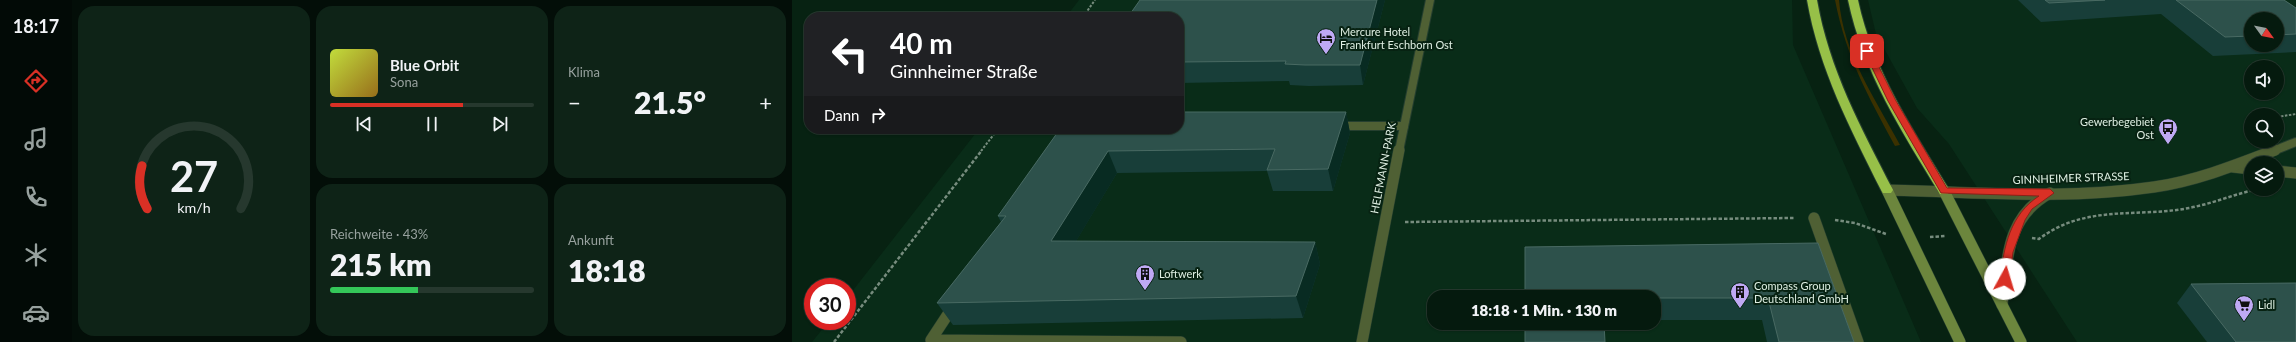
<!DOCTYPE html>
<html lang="de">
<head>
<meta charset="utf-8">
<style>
  body { margin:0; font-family:Lato,sans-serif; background:#0e2317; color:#f1f3f6; height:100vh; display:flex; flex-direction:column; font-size:15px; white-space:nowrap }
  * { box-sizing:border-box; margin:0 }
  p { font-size:13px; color:#97a19e }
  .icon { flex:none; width:22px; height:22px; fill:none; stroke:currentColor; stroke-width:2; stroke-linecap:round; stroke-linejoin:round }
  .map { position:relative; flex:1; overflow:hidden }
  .panel { display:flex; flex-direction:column; gap:6px; padding:6px; background:#030e08; width:720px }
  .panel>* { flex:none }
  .guide { position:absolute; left:12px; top:12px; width:380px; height:122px; border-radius:16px; box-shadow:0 1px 3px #0004,0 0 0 1px #26382e; background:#202124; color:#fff; overflow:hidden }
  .needle { width:26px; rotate:123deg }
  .fabs { position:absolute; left:1452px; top:12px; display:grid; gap:8px }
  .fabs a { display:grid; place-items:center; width:40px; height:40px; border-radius:50%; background:#051a0e; box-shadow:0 1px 3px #0004,0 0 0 1px #26382e; font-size:20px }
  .speed { position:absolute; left:12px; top:278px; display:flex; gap:8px; font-size:20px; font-weight:700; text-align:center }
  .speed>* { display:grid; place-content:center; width:52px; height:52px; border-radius:50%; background:#051a0e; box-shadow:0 1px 3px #0004,0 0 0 1px #26382e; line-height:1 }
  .speed .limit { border:6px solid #d22; background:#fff; color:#111 }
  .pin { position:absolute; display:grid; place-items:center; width:34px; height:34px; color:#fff; margin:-17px; border-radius:8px; box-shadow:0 2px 6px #0006 }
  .me { position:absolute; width:44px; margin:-22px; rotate:6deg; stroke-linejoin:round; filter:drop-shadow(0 0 3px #0008) }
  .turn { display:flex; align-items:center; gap:14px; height:84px; padding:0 20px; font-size:18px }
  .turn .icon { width:52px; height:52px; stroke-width:2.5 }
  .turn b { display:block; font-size:28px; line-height:34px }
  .then { display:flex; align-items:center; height:38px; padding:0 20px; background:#0003; gap:8px; font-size:15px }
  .big { font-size:30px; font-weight:800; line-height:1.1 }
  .panel .card { flex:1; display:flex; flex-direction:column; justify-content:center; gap:6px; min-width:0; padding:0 14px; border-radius:16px; background:#0e2317 }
  .panel .dial { align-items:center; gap:0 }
  .dial svg { height:104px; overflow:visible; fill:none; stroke:#26382e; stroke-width:7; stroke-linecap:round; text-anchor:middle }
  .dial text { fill:#f1f3f6; stroke:none }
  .song { display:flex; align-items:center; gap:12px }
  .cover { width:48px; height:48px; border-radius:6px; background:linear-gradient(135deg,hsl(70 70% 55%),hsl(40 70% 35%)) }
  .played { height:4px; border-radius:2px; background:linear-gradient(90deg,#d93025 65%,#26382e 65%) }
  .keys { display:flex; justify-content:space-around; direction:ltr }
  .heat { display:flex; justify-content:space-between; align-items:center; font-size:22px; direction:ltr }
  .charge { height:6px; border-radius:3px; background:linear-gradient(90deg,#34c759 43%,#26382e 0) }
  .panel .tiles { flex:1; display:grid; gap:6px; grid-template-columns:repeat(3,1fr) }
  .card:first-child { grid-row:span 2 }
  .trip { position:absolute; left:635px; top:290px; width:234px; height:40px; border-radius:16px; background:#051a0e; box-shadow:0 1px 3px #0004,0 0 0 1px #26382e; font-weight:800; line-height:40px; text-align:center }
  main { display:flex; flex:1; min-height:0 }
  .tab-bar { display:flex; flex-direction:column; width:72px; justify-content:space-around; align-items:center; background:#020a06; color:#97a19e }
  .tab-bar .icon { width:28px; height:28px }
  .tab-bar .current { color:#d93025 }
  .tab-bar b { font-size:18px; color:#f1f3f6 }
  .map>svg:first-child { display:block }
  .built { fill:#092c18; fill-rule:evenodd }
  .green { fill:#3b3100 }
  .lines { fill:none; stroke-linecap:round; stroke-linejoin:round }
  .lane-far1-casing { stroke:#253f2f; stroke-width:10 }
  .lane-casing { stroke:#253f2f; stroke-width:12 }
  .street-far1-casing { stroke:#253f2f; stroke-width:10 }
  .street-casing { stroke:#253f2f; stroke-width:12 }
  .secondary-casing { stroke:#253f2f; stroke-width:12 }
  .highway-casing { stroke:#253f2f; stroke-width:2 }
  .path-far1 { stroke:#778c7e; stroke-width:2; stroke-dasharray:2.5 1.5; stroke-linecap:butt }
  .path { stroke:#778c7e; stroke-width:2.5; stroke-dasharray:3.5 2; stroke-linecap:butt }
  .lane-far1 { stroke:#4f6034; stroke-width:8 }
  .lane { stroke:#4f6034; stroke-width:11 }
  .street-far1 { stroke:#4f6034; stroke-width:8 }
  .street { stroke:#4f6034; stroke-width:11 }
  .secondary { stroke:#6c863d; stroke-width:11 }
  .highway { fill:#97c048; fill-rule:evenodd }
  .wall { fill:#183e39; fill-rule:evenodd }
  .shaded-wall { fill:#082b22 }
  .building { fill:#2d514b; stroke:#496a63 }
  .route { fill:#d93025; stroke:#8d1f18 }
  .labels { text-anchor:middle; stroke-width:4; stroke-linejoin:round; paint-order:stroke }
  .poi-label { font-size:11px; fill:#dfefe3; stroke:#072212; text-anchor:start }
  .street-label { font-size:11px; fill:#dfefe3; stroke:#072212 }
</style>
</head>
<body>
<main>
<nav class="tab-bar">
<b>18:17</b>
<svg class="icon current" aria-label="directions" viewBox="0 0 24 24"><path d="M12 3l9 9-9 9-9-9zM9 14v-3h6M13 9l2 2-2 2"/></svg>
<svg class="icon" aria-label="music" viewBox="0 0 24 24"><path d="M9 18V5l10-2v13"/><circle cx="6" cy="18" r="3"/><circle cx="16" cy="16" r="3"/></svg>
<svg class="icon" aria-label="phone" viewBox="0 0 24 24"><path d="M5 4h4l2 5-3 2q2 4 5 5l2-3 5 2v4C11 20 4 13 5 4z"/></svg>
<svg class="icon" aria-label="climate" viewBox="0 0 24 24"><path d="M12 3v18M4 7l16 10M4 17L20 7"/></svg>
<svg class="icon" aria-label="car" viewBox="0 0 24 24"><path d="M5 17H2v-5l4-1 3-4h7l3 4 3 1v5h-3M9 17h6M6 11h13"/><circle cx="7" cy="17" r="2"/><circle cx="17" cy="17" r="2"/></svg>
</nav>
<section class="panel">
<div class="tiles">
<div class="card dial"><svg viewBox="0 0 100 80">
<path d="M14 69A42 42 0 1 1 86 69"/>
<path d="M14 69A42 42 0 0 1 10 36" stroke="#d93025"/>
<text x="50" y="56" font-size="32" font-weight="700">27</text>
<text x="50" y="72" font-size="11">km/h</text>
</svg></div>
<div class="card">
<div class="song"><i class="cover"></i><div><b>Blue Orbit</b><p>Sona</p></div></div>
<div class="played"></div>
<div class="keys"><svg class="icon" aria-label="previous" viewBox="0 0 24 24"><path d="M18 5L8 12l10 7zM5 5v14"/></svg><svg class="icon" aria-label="pause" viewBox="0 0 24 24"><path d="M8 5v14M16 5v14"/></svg><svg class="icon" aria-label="next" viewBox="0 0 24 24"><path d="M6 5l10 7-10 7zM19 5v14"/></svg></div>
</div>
<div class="card"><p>Klima</p>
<div class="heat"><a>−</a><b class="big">21.5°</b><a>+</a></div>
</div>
<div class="card"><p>Reichweite · 43%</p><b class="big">215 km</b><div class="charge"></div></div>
<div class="card"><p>Ankunft</p><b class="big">18:18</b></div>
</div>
</section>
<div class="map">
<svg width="1504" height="342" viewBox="0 0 1504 342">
  <rect width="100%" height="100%" fill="#072212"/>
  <g class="built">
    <path d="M 287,0 L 1000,0 L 1001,45 L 1129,342 L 20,342 L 37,321 L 55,321 L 55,298 L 187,129 L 387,129 L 387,17 L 274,17 ZM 642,297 L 862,297 L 862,323 L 642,323 Z"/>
    <path d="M 1076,0 L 1504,0 L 1504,342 L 1285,342 L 1157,144 L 1125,108 L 1084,34 ZM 1459,19 L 1485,19 L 1485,45 L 1459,45 ZM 1459,67 L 1485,67 L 1485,93 L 1459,93 ZM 1459,115 L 1485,115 L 1485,141 L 1459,141 ZM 1459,163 L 1485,163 L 1485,189 L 1459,189 Z"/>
  </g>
  <path class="green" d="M 1043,0 L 1047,0 C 1051,53 1084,100 1108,145 L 1103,146 C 1076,96 1054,57 1043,0 Z"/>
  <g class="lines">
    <g class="lane-far1-casing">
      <path id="lane-far1" d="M 544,126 L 612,126"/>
    </g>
    <g class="lane-casing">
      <g id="lane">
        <path d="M 1441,167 L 1459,169"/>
        <path d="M 1485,171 L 1504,173"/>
        <path d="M 1022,218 L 1066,342"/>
        <path d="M 162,305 L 139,340 L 389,342"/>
      </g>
    </g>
    <g class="street-far1-casing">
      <g id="street-far1">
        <path d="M 607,151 L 638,0"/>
        <path d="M 1481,151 L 1504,142"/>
      </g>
    </g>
    <g class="street-casing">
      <g id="street">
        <path d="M 1095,190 C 1184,192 1273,200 1362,187 C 1404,181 1444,165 1483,150"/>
        <path d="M 1210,305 C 1216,259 1213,218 1258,193"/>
        <path d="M 570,342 L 607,150"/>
      </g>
    </g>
    <g class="secondary-casing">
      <g id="secondary">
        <path d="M 1095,190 L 1168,342"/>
        <path d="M 1152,191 L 1229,342"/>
      </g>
    </g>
    <g class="highway-casing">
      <g id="highway">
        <path d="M 1015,0 L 1025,0 C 1037,69 1069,128 1101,190 L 1099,193 L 1091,193 L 1089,190 C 1058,128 1027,69 1015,0 Z"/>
        <path d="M 1056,0 L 1066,0 C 1081,71 1121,130 1158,191 L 1156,194 L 1148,194 C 1110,132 1071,72 1056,0 Z"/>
      </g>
    </g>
    <g class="path-far1">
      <path d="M 291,17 L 303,0"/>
      <path d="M 1485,117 L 1504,114"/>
      <path d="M 189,151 L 206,129"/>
    </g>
    <g class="path">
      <path d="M 1043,220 L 1063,223 L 1094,234"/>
      <path d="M 613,222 L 1002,218"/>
      <path d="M 1138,237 L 1153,236"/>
      <path d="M 1240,238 L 1247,239 C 1293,204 1344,218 1397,208 C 1419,204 1440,195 1462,190"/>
      <path d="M 42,342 L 190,150"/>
    </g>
    <use href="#lane-far1" class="lane-far1"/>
    <use href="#lane" class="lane"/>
    <use href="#street-far1" class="street-far1"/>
    <use href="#street" class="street"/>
    <use href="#secondary" class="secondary"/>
    <use href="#highway" class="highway"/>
  </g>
  <g class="wall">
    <path d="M 593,0 L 571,85 L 517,86 L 498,85 L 497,81 L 387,83 L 387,17 Z"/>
    <path d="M 1226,0 L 1492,0 L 1504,8 L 1504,52 L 1421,56 L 1369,14 L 1249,22 ZM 1459,19 L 1485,19 L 1485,45 L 1459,45 Z"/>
    <path d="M 554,112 L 558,133 L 541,191 L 481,191 L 475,171 L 325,173 L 284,241 L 523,242 L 528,264 L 511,318 L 161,325 L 145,303 L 209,222 L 206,216 L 268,129 Z"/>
    <path d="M 1026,243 L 1062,342 L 975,342 L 970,320 L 862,320 L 862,297 Z"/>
    <path d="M 1399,284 L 1504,342 L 1415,342 L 1385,303 Z"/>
  </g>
  <g class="shaded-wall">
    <path d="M 585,0 L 593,0 L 571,85 L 568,65 Z"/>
    <path d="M 554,112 L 558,133 L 541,191 L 536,169 Z"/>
    <path d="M 316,151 L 325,173 L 271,263 L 259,241 Z"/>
    <path d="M 523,242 L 528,264 L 511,318 L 504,296 Z"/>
  </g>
  <g class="building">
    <path d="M 348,0 L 585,0 L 568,65 L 513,65 L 493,64 L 494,61 L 387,62 L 387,17 L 336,17 Z"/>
    <path d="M 1253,0 L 1313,0 L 1257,3 Z"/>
    <path d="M 1384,0 L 1492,0 L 1504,8 L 1504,34 L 1485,35 L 1485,19 L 1459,19 L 1459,36 L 1433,37 Z"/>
    <path d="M 387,112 L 554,112 L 536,169 L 475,170 L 483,149 L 316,151 L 259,241 L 523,242 L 504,296 L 145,303 L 214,216 L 206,216 L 268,129 L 387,129 Z"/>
    <path d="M 1026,243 L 1062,342 L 987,342 L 976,298 L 862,298 L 862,297 L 733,297 L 733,247 Z"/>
    <path d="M 1504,283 L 1504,342 L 1444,342 L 1399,284 Z"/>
    <path d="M 733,323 L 812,323 L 813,342 L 733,342 Z"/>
  </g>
  <path class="route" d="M 1075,48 L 1079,51 L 1104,101 L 1155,188 L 1258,189 L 1262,193 L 1240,209 L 1233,220 L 1221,252 L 1217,282 L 1213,283 L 1208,279 C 1212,246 1218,215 1247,196 L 1149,193 L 1096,101 L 1072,51 Z"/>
  <defs>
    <g id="hotel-pin" transform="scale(1)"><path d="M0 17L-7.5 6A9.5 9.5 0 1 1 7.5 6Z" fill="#bfa9f4" stroke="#072212"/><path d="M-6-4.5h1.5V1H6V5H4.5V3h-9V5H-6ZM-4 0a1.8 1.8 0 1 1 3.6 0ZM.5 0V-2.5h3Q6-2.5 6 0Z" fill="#111"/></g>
    <g id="bus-pin" transform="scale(1)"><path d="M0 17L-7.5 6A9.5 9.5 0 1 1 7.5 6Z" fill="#bfa9f4" stroke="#072212"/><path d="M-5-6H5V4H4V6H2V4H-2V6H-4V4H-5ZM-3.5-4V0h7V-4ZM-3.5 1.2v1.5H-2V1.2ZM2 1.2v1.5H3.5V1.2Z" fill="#111"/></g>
    <g id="building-pin" transform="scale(1)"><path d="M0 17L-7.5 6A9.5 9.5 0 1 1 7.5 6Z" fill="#bfa9f4" stroke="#072212"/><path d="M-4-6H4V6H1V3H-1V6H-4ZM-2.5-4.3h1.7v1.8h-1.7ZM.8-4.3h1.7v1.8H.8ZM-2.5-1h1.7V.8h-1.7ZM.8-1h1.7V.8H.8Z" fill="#111"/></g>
    <g id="supermarket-pin" transform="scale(1)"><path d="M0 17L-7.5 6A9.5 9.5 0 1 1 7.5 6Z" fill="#bfa9f4" stroke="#072212"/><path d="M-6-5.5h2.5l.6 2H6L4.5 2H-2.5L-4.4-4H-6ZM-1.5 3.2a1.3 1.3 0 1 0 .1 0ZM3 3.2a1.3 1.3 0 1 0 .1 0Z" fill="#111"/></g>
  </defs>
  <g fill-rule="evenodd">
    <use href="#hotel-pin" x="534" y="38"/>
    <use href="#bus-pin" x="1376" y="128"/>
    <use href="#building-pin" x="353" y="274"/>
    <use href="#building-pin" x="948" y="292"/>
    <use href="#supermarket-pin" x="1452" y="305"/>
  </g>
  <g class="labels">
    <g class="poi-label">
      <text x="548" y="36">Mercure Hotel<tspan x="548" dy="13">Frankfurt Eschborn Ost</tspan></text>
      <text x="1362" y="126" text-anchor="end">Gewerbegebiet<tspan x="1362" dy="13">Ost</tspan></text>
      <text x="367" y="278">Loftwerk</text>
      <text x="962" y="290">Compass Group<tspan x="962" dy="13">Deutschland GmbH</tspan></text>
      <text x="1466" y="309">Lidl</text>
    </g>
    <g class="street-label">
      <text transform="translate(591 168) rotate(-79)" y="4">HELFMANN-PARK</text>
      <text transform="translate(1279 178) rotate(-2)" y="4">GINNHEIMER STRASSE</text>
    </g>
  </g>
</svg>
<div class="fabs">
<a><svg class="needle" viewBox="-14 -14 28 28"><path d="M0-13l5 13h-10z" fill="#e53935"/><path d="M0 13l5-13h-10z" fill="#97a19e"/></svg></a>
<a><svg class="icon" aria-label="sound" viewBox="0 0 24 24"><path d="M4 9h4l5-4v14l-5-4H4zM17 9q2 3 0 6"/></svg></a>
<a><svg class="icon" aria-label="search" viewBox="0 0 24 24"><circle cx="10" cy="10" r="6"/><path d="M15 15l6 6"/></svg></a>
<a><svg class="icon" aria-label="layers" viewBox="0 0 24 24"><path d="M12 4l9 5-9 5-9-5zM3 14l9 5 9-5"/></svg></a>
</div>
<div class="speed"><div class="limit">30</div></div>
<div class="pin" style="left:1075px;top:51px;background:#d93025"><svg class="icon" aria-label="arrive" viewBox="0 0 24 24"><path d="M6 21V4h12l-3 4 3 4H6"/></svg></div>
<svg class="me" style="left:1213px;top:279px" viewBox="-20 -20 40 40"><circle r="19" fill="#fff"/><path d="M0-13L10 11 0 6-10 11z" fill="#d93025"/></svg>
<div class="trip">18:18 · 1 Min. · 130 m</div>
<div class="guide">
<div class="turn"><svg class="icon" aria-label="left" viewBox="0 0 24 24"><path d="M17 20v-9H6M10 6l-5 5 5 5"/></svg><div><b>40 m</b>Ginnheimer Straße</div></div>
<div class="then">Dann<svg class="icon" aria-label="right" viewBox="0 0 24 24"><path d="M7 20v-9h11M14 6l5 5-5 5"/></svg></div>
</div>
</div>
</main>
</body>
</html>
